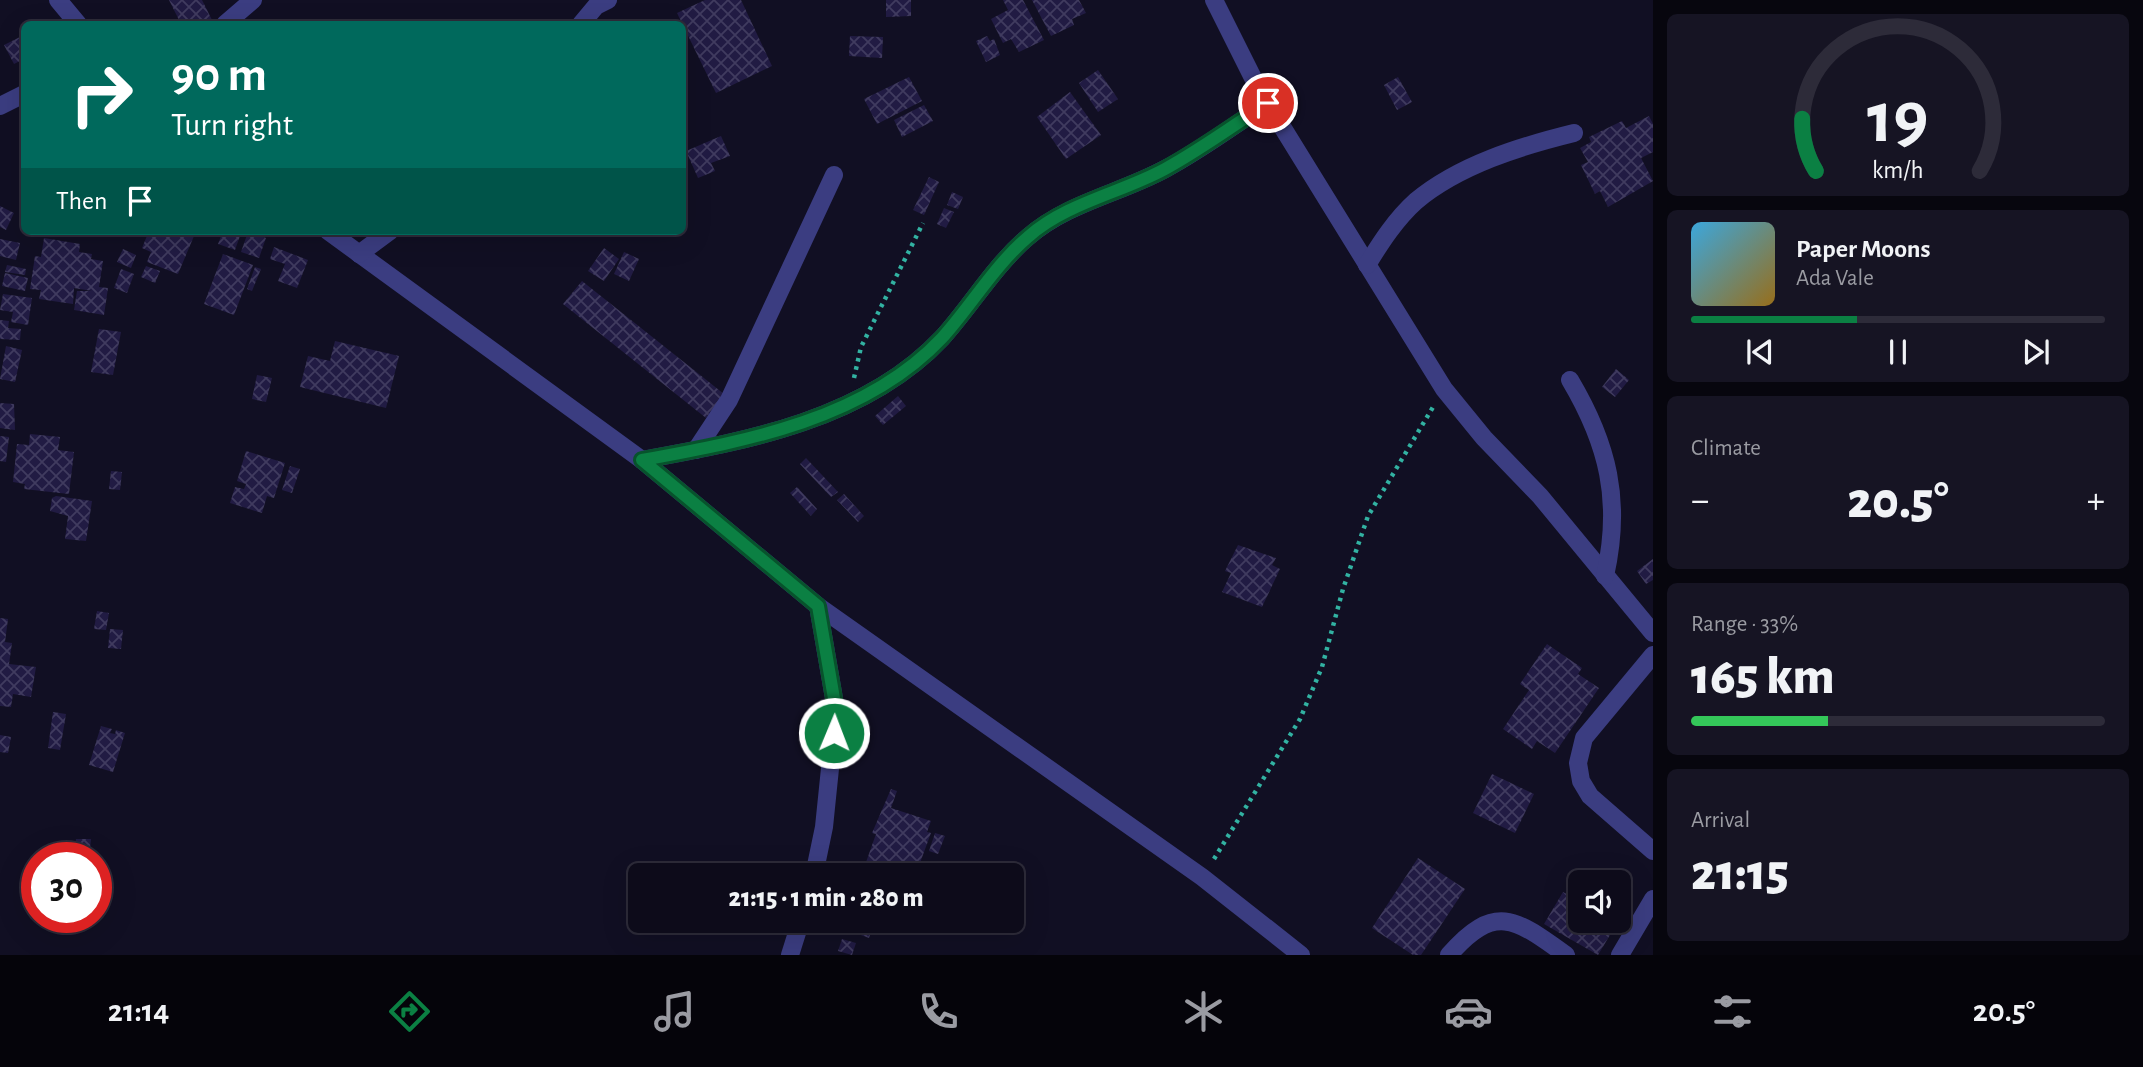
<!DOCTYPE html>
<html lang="en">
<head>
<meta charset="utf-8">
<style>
  body { margin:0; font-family:"Alegreya Sans",sans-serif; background:#161423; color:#f1f3f6; height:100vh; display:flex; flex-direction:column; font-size:26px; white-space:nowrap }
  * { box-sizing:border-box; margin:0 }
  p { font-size:23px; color:#9a9ba2 }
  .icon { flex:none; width:38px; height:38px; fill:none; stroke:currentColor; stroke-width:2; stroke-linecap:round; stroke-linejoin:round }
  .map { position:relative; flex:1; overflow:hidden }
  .side { display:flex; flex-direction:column; gap:14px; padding:14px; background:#07060e; width:490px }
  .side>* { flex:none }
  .banner { position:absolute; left:21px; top:21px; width:665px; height:214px; border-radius:10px; box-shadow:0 7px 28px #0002,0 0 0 2px #2d2b39; background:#00695c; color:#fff; overflow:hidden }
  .buttons { position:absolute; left:1568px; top:870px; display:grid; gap:14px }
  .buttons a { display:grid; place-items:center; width:63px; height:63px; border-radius:10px; background:#0d0b1a; box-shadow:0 7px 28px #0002,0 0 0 2px #2d2b39; font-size:35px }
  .speed { position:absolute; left:21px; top:842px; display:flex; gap:14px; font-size:35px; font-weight:700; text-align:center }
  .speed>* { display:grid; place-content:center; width:91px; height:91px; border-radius:50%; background:#0d0b1a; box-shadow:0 7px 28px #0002,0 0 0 2px #2d2b39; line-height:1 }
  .speed .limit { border:10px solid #d22; background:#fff; color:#111 }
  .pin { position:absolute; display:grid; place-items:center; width:60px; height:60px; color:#fff; margin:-30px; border:4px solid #fff; border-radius:50%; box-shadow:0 2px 7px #0007 }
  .me { position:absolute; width:77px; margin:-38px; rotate:1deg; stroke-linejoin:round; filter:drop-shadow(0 0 5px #0008) }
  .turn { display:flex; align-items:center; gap:24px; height:147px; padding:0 35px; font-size:32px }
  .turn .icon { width:91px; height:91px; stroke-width:2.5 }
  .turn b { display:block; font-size:49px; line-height:60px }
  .then { display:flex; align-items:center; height:66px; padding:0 35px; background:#0003; gap:14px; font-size:26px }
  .big { font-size:52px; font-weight:800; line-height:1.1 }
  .side .card { flex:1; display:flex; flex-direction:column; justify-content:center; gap:10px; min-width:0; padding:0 24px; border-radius:10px; background:#161423 }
  .side .dial { align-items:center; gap:0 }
  .dial svg { height:182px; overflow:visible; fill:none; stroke:#2d2b39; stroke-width:7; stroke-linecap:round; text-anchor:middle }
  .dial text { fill:#f1f3f6; stroke:none }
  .song { display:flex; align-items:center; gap:21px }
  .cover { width:84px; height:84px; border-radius:10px; background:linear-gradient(135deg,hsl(200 70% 55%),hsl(40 70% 35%)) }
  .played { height:7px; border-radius:4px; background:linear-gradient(90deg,#0b8043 40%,#2d2b39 40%) }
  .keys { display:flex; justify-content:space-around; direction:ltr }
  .heat { display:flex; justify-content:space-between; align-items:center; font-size:38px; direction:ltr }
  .charge { height:10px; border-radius:5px; background:linear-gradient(90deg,#34c759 33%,#2d2b39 0) }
  .trip { position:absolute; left:628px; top:863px; width:396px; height:70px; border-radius:10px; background:#0d0b1a; box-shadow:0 7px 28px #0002,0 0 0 2px #2d2b39; font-weight:800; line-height:70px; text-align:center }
  .dock { display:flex; height:112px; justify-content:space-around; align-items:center; background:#05040a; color:#9a9ba2 }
  .dock .icon { width:49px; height:49px }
  .dock .on { color:#0b8043 }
  .dock b { font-size:32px; color:#f1f3f6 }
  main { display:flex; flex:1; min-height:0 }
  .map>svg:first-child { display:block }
  .building { fill:url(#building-cross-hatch) }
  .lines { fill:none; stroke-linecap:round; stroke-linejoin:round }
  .path { stroke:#32b2a2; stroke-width:4.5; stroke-dasharray:3.5 5; stroke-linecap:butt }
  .minor { stroke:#3b3d81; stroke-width:18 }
  .route-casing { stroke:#07532c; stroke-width:18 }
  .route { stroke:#0b8043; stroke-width:12 }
</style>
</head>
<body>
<main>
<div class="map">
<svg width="1653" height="955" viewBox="0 0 1653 955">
  <defs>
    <pattern id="building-cross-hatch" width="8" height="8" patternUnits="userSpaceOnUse" patternTransform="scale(1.75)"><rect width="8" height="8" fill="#211b43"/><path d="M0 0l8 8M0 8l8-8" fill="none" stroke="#403b5f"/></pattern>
  </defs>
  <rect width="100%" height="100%" fill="#110f23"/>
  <g class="building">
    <path d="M 169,0 L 202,0 L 214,24 L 181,24 Z"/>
    <path d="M 705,0 L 741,0 L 772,66 L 716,93 L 677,13 Z"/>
    <path d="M 886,0 L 911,0 L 911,16 L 886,17 Z"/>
    <path d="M 1003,0 L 1023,0 L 1044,40 L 1019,52 L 1011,39 L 1003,43 L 991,19 L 1008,10 Z"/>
    <path d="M 1032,0 L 1079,0 L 1086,13 L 1072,19 L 1074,25 L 1051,36 Z"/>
    <path d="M 24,35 L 24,59 L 14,64 L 4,45 Z"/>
    <path d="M 850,36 L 883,37 L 882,58 L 849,56 Z"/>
    <path d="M 987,36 L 990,41 L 994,39 L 1000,55 L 986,62 L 976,41 Z"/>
    <path d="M 1098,70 L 1118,99 L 1098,112 L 1079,83 Z"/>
    <path d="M 909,77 L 922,101 L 877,124 L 864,99 Z"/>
    <path d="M 1398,77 L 1412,102 L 1397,110 L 1384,85 Z"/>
    <path d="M 1070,92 L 1101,135 L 1066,159 L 1037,117 Z"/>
    <path d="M 924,105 L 933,121 L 902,137 L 894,120 Z"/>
    <path d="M 1649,116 L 1653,124 L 1653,152 L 1641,158 L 1653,181 L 1608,207 L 1600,191 L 1595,194 L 1581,165 L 1588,162 L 1580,148 L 1591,142 L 1589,137 L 1622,121 L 1626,128 Z"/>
    <path d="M 721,136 L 730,156 L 711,163 L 715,171 L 698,178 L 686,151 Z"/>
    <path d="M 929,177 L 939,182 L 924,215 L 913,210 Z"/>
    <path d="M 952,192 L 963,197 L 958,209 L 947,205 Z"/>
    <path d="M 0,206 L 14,213 L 6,230 L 0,227 Z"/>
    <path d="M 944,208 L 954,212 L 946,228 L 937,224 Z"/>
    <path d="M 149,231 L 183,231 L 194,236 L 178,274 L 147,262 L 151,252 L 142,248 Z"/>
    <path d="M 223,231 L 241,233 L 235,250 L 218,244 Z"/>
    <path d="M 248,232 L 266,238 L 259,258 L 241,252 Z"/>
    <path d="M 44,238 L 80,244 L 79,252 L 92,254 L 91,259 L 103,261 L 99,287 L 108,288 L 104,315 L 74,310 L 77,291 L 92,291 L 74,288 L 73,304 L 39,299 L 41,290 L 30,289 L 35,256 L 41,257 Z"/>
    <path d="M 0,239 L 20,243 L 16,260 L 0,256 Z"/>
    <path d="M 274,247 L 308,260 L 297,288 L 278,281 L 285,264 L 270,259 Z"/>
    <path d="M 604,248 L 619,259 L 604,281 L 588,271 Z"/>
    <path d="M 123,249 L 136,255 L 131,268 L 117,262 Z"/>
    <path d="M 624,252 L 639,259 L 629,281 L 614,274 Z"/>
    <path d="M 223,254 L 253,265 L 234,315 L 204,304 Z"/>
    <path d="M 7,265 L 26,269 L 25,275 L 5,272 Z"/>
    <path d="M 146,266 L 160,271 L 155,283 L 141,277 Z"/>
    <path d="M 255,267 L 261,269 L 252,291 L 247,289 Z"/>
    <path d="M 121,269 L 134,274 L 127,293 L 114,288 Z"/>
    <path d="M 5,273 L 28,278 L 25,291 L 2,286 Z"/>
    <path d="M 582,281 L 724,394 L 706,418 L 563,304 Z"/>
    <path d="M 3,294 L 32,298 L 28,325 L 11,322 L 13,312 L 0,310 Z"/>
    <path d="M 0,320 L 9,321 L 8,328 L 21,329 L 20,340 L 0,339 Z"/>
    <path d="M 99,329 L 121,332 L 113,375 L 91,372 Z"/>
    <path d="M 335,341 L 399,356 L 386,408 L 300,387 L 308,356 L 330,361 Z"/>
    <path d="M 6,346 L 22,350 L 15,382 L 0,379 Z"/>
    <path d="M 1616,369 L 1629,380 L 1615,397 L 1602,387 Z"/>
    <path d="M 257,375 L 272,378 L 266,402 L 252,399 Z"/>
    <path d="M 898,396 L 906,406 L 883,425 L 875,416 Z"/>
    <path d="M 0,403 L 14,404 L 15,430 L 0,428 Z"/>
    <path d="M 30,434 L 60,437 L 58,450 L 74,452 L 69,494 L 24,489 L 25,484 L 13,482 L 17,444 L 29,445 Z"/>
    <path d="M 0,436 L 9,437 L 6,462 L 0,461 Z"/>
    <path d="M 246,451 L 285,463 L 274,498 L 267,496 L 262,513 L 230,503 L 235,487 L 244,489 L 246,484 L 237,481 Z"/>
    <path d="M 806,458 L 838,492 L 831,497 L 800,464 Z"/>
    <path d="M 290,466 L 300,469 L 292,493 L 282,490 Z"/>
    <path d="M 111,471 L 122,472 L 120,490 L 109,489 Z"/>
    <path d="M 797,487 L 817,509 L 811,516 L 790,493 Z"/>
    <path d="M 844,494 L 864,516 L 858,522 L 837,500 Z"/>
    <path d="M 56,496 L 92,501 L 86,541 L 65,539 L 68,516 L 50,511 L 52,498 Z"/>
    <path d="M 1238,545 L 1276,558 L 1272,565 L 1280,569 L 1262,607 L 1222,592 L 1231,573 L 1225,571 Z"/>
    <path d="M 1653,559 L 1653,580 L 1646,584 L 1637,571 Z"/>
    <path d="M 97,611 L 109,613 L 106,630 L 94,629 Z"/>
    <path d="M 0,618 L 8,619 L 5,642 L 12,643 L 9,664 L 36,667 L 31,697 L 13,694 L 11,707 L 0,706 Z"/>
    <path d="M 110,629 L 123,630 L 121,649 L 108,648 Z"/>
    <path d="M 1547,644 L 1582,668 L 1578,674 L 1599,688 L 1555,753 L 1537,741 L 1532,749 L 1503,729 L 1529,690 L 1520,684 Z"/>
    <path d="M 53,712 L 66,714 L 60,750 L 48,748 Z"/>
    <path d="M 101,726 L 112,729 L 110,733 L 115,734 L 116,730 L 125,733 L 113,772 L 89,765 Z"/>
    <path d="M 0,735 L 11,737 L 8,753 L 0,752 Z"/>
    <path d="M 1492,774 L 1534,794 L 1515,833 L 1473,813 Z"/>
    <path d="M 891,789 L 897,791 L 891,808 L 931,821 L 927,832 L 931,833 L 917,871 L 907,868 L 905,875 L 894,875 L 865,865 L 876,834 L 872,833 Z"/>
    <path d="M 935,833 L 945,836 L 938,854 L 929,851 Z"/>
    <path d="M 76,839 L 91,839 L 89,858 L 74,858 Z"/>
    <path d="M 1418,858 L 1465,889 L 1421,955 L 1413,955 L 1372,928 Z"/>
    <path d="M 1580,888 L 1580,920 L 1619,920 L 1598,955 L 1544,924 L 1563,892 L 1574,898 Z"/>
    <path d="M 850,920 L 880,920 L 879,925 L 874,923 L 869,938 L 847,930 Z"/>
    <path d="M 842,939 L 856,943 L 852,955 L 838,951 Z"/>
  </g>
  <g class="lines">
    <g class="path">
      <path d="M 854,378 L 861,347 L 923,223"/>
      <path d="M 1214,859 L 1300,719 L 1322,667 L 1343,589 L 1368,516 L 1433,407"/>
    </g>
    <g class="minor">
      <path d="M 58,0 L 78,24"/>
      <path d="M 1214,0 L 1257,86 L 1444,389 L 1484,438 L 1540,496 L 1653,633"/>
      <path d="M 225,24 L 253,0"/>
      <path d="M 581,24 L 596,6 L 608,0"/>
      <path d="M 0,106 L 24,94"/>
      <path d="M 328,231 L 642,460 L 818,606 L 1202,877 L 1301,955"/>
      <path d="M 359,254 L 390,231"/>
      <path d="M 1367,265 C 1381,242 1396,219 1416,201 C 1459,165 1521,146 1574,133"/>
      <path d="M 1570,380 C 1608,444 1622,501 1605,576"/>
      <path d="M 696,450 L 729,400 L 834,175"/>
      <path d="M 642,460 C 747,441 866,419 942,338 C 971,306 994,266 1028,237 C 1067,203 1121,193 1165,169 C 1201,150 1234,125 1268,103"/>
      <path d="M 1653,655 L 1584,738 L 1578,763 L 1581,781 L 1590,796 L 1653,851"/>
      <path d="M 814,875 L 824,827 L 836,710 L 818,606"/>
      <path d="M 790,955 L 801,920"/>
      <path d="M 1449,955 C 1495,902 1516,919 1566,955"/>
      <path d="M 1620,955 L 1653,899"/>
    </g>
  </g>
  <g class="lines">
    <g class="route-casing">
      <path id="route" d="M 834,733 L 836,710 L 818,606 L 642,460 C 747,441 866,419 942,338 C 971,306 994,266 1028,237 C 1066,203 1121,193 1165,169 C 1200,150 1234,125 1268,103"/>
    </g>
    <use href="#route" class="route"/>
  </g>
</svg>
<div class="buttons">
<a><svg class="icon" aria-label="sound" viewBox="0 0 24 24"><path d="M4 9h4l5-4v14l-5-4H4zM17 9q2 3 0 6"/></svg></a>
</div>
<div class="speed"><div class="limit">30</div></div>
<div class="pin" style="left:1268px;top:103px;background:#d93025"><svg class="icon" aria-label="arrive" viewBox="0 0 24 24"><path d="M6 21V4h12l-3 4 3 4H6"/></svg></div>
<svg class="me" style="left:834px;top:733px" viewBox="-20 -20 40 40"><circle r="17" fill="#0b8043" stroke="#fff" stroke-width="3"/><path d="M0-11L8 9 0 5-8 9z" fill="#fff"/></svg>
<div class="trip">21:15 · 1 min · 280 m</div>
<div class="banner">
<div class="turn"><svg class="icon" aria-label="right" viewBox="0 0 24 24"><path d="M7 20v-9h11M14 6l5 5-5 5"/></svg><div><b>90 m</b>Turn right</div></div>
<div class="then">Then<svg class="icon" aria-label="arrive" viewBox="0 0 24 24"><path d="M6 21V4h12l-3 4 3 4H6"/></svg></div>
</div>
</div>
<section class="side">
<div class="card dial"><svg viewBox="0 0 100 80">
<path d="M14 69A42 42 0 1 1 86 69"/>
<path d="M14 69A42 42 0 0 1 8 46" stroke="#0b8043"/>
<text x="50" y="56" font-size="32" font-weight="700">19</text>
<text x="50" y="72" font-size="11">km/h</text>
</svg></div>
<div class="card">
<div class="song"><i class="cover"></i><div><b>Paper Moons</b><p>Ada Vale</p></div></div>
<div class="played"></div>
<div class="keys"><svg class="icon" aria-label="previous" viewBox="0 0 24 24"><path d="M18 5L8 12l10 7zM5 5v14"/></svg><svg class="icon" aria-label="pause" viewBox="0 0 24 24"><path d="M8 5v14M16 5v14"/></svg><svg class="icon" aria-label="next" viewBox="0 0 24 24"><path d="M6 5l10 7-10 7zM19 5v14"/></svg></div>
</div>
<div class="card"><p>Climate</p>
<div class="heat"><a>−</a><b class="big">20.5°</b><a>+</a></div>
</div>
<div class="card"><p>Range · 33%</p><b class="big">165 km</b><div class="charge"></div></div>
<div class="card"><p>Arrival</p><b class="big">21:15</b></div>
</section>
</main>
<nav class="dock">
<b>21:14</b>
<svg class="icon on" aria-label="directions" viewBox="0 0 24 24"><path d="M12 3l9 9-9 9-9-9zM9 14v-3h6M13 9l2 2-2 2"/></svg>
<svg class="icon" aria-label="music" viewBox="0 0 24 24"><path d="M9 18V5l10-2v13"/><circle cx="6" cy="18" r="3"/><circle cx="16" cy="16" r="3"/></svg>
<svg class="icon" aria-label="phone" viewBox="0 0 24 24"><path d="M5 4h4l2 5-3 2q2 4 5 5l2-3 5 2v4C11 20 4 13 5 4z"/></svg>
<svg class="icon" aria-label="climate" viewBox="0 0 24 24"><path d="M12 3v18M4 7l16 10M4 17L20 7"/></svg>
<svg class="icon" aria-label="car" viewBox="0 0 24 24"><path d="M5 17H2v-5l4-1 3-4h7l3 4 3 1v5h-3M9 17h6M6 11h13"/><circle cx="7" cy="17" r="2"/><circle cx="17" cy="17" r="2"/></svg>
<svg class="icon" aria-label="filters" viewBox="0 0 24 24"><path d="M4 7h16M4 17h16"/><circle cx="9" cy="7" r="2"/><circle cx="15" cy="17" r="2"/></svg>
<b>20.5°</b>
</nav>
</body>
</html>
